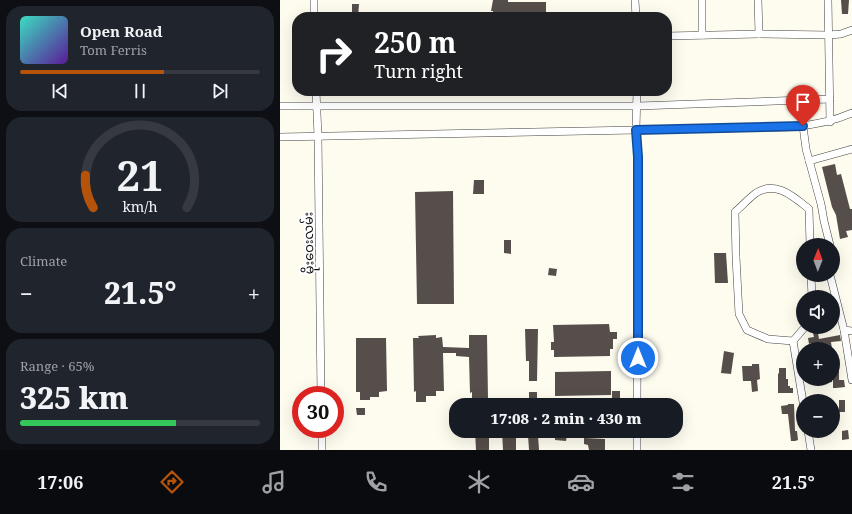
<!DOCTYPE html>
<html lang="en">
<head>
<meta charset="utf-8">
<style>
  body { margin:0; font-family:"Noto Serif","Noto Sans Myanmar",serif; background:#20242c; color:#f1f3f6; height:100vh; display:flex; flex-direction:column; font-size:15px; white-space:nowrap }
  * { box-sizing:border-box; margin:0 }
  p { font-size:13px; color:#9ea1a6 }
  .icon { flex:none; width:22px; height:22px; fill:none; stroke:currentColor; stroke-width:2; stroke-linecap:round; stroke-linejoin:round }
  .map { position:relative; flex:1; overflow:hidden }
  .side { display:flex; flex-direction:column; gap:6px; padding:6px; background:#0d0f14; width:280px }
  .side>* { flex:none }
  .hud { position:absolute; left:12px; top:12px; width:380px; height:84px; border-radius:16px; box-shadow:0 4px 16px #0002; background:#202124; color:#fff; overflow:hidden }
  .needle { width:26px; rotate:1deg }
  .buttons { position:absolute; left:516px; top:238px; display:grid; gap:8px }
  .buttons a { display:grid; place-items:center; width:44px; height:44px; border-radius:50%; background:#171b24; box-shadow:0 4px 16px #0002; font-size:20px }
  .speed { position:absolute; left:12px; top:386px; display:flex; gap:8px; font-size:20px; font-weight:700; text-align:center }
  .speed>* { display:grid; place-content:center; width:52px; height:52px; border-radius:50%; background:#171b24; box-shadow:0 4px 16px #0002; line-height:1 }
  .speed .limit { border:6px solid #d22; background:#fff; color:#111 }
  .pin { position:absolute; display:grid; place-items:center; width:34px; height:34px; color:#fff; margin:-41px -17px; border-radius:50% 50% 50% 0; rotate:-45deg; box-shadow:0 0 4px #0007 }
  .pin .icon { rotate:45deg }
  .me { position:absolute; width:44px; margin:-22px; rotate:0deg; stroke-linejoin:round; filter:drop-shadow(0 0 3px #0008) }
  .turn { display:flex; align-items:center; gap:14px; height:84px; padding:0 16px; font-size:18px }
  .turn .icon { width:52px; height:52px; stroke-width:2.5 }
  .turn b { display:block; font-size:28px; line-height:34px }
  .big { font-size:30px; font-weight:800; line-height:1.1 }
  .side .tile { flex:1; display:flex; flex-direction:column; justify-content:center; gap:6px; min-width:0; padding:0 14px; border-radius:16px; background:#20242c }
  .side .dial { align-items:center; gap:0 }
  .dial svg { height:104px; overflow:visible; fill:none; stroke:#363941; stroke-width:7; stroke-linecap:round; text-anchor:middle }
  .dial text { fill:#f1f3f6; stroke:none }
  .song { display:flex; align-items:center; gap:12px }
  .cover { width:48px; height:48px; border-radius:6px; background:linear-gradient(135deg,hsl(170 70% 55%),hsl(270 70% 35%)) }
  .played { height:4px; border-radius:2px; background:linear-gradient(90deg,#b45309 60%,#363941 60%) }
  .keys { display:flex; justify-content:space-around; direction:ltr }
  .heat { display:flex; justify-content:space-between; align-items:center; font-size:22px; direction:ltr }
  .charge { height:6px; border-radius:3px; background:linear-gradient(90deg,#34c759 65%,#363941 0) }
  .trip { position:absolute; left:169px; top:398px; width:234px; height:40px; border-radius:16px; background:#171b24; box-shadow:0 4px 16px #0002; font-weight:800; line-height:40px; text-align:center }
  .menu { display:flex; height:64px; justify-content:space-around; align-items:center; background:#090b0e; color:#9ea1a6 }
  .menu .icon { width:28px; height:28px }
  .menu .current { color:#b45309 }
  .menu b { font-size:18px; color:#f1f3f6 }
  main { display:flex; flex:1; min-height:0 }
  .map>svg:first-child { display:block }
  .building { fill:#564e4a }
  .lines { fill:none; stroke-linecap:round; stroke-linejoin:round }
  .minor-casing { stroke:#414141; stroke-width:8 }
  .minor { stroke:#fff; stroke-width:7 }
  .route-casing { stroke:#114b97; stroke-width:10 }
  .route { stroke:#1a73e8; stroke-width:7 }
  .labels { text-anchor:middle; stroke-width:4; stroke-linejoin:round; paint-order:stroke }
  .street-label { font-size:13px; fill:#0e0e0e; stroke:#fff }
</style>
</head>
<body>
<main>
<section class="side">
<div class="tile">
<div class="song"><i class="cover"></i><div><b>Open Road</b><p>Tom Ferris</p></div></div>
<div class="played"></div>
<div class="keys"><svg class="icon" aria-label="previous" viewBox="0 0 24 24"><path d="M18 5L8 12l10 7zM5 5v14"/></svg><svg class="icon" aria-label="pause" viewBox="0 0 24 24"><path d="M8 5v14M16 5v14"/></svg><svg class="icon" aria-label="next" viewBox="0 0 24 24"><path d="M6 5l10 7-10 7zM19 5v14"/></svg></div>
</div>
<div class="tile dial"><svg viewBox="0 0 100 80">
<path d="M14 69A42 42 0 1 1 86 69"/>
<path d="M14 69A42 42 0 0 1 8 44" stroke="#b45309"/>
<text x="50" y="56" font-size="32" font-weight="700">21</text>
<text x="50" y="72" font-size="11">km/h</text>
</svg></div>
<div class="tile"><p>Climate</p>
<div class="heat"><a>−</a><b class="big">21.5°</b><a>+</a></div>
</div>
<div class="tile"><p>Range · 65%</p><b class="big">325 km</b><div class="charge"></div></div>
</section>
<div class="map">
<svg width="572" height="450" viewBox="0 0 572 450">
  <rect width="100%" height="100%" fill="#fefbef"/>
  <g class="building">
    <path d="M 213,0 L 228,0 L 228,2 L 266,2 L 266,17 L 213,16 L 213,11 L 211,11 Z"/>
    <path d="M 561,0 L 569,0 L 568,14 L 562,14 Z"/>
    <path d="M 72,4 L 79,4 L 78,17 L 72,17 Z"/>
    <path d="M 555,164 L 557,175 L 561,174 L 570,209 L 572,209 L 572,230 L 566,231 L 568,237 L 560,239 L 556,215 L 552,207 L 542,167 Z"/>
    <path d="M 194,180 L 204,180 L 204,194 L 193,194 Z"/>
    <path d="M 173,191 L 174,304 L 137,304 L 135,192 Z"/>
    <path d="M 224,240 L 231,240 L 231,254 L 224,253 Z"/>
    <path d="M 434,253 L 446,253 L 448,283 L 435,283 Z"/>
    <path d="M 269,268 L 277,269 L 276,276 L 268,275 Z"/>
    <path d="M 329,324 L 330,332 L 337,332 L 337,339 L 333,339 L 333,349 L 330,349 L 330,356 L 274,357 L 274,350 L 271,350 L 271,342 L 274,342 L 273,325 Z"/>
    <path d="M 245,329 L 258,329 L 257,381 L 249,381 L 249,361 L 246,361 Z"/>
    <path d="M 533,333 L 538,333 L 539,339 L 560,335 L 561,341 L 551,342 L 552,349 L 532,349 L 531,343 L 529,344 L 528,338 L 534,337 Z"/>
    <path d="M 156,335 L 156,338 L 162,337 L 163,347 L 189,348 L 189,335 L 207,335 L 208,399 L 192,400 L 192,392 L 190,393 L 189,357 L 176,356 L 176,353 L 163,353 L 164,391 L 156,391 L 156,396 L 146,396 L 146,402 L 136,402 L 136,391 L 134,392 L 133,338 L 139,338 L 138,336 Z"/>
    <path d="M 76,338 L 106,338 L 107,391 L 99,392 L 99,397 L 90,397 L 90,400 L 80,400 L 80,392 L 76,392 Z"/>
    <path d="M 444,351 L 454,353 L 451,374 L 441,373 Z"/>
    <path d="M 559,358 L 559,380 L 564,380 L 565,387 L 556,388 L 553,388 L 553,359 Z"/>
    <path d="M 472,364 L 479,364 L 480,379 L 477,380 L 478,391 L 472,392 L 471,381 L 463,381 L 462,366 L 472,366 Z"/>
    <path d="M 499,368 L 506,368 L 506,379 L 508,379 L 508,386 L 510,386 L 510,388 L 513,388 L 513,393 L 498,393 L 498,374 L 499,373 Z"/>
    <path d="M 331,371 L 331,395 L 275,396 L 275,372 Z"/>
    <path d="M 535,379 L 552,379 L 552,382 L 536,384 Z"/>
    <rect x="332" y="391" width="8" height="7"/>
    <rect x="249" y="392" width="8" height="13"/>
    <rect x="559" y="400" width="6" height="12"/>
    <path d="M 508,404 L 514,404 L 515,431 L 517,431 L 518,440 L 515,441 L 511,441 L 508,414 L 502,414 L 501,406 L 508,405 Z"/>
    <path d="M 76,408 L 85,408 L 85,415 L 77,415 Z"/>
    <path d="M 568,430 L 569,439 L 562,440 L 562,431 Z"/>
    <path d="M 195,431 L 209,431 L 209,450 L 196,450 Z"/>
    <path d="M 222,431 L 236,431 L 236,450 L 223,450 Z"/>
    <path d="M 275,434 L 287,435 L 286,441 L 275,440 Z"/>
    <path d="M 248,435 L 258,435 L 259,450 L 249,450 Z"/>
    <path d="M 304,438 L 325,439 L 325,450 L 309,450 L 308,445 L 304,444 Z"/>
  </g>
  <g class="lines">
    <g class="minor-casing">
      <g id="minor">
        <path d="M 34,0 L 34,17"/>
        <path d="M 355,0 L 356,17"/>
        <path d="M 422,0 L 422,35"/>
        <path d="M 548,0 L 550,122"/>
        <path d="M 479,34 L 549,35 L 561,34 L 572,30"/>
        <path d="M 387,36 L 479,34 L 478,0"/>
        <path d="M 36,91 L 38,136 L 41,395"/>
        <path d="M 357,91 L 356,129 L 358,157 L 357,405"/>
        <path d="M 0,106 L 358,106 L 550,99"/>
        <path d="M 523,126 L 526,149 L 541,204 L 544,221 L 550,245"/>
        <path d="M 0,137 L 513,127 C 534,125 552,122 572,113"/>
        <path d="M 529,161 L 572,149"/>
        <path d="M 531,275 L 532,297"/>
        <path d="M 550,275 L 564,330 L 572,331"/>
        <path d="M 564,330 L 572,380"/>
        <path d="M 513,341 L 488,339 L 467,330 L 459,314 L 456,257 L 455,212 C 462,206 469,198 476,193 C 496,180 514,197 529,209 L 530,245"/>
        <path d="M 513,341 L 523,402"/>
        <path d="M 513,341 L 525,327"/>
        <path d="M 42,429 L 42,450"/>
        <path d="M 528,431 L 531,450"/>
        <path d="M 357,450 L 357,431"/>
      </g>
    </g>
    <use href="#minor" class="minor"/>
  </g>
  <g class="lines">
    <g class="route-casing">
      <path id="route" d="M 358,358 L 358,157 L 356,130 L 523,126"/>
    </g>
    <use href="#route" class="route"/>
  </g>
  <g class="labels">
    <g class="street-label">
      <text transform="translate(28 243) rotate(-91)" y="5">မိုးဝေးလမ်း</text>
    </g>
  </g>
</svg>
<div class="buttons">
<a><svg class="needle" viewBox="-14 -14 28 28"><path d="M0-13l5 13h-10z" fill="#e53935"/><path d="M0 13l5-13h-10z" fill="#9ea1a6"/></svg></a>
<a><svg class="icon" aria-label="sound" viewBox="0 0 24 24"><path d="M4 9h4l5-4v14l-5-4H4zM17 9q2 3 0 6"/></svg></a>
<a>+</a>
<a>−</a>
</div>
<div class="speed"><div class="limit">30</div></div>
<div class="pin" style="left:523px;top:126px;background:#d93025"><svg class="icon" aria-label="arrive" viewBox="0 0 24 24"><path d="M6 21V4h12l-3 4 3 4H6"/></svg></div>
<svg class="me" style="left:358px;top:358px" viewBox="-20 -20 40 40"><circle r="17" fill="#1a73e8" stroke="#fff" stroke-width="3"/><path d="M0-11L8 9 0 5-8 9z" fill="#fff"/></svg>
<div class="trip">17:08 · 2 min · 430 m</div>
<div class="hud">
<div class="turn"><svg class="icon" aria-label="right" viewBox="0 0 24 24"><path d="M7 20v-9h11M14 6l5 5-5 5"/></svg><div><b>250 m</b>Turn right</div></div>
</div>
</div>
</main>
<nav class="menu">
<b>17:06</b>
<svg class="icon current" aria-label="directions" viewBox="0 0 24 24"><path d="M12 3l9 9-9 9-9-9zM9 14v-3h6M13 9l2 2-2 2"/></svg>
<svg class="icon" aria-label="music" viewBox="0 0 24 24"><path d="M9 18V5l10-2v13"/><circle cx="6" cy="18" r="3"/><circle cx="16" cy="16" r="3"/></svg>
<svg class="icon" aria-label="phone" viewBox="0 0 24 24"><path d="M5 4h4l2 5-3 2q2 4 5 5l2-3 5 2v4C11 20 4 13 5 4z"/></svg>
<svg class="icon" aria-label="climate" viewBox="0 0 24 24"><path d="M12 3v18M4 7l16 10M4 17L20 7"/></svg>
<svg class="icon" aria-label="car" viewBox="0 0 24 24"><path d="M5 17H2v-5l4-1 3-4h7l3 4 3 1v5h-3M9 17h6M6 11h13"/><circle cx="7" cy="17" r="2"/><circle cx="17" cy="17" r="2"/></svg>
<svg class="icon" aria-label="filters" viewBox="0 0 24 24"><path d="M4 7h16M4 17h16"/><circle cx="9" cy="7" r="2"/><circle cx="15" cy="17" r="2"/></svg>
<b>21.5°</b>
</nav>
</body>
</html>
